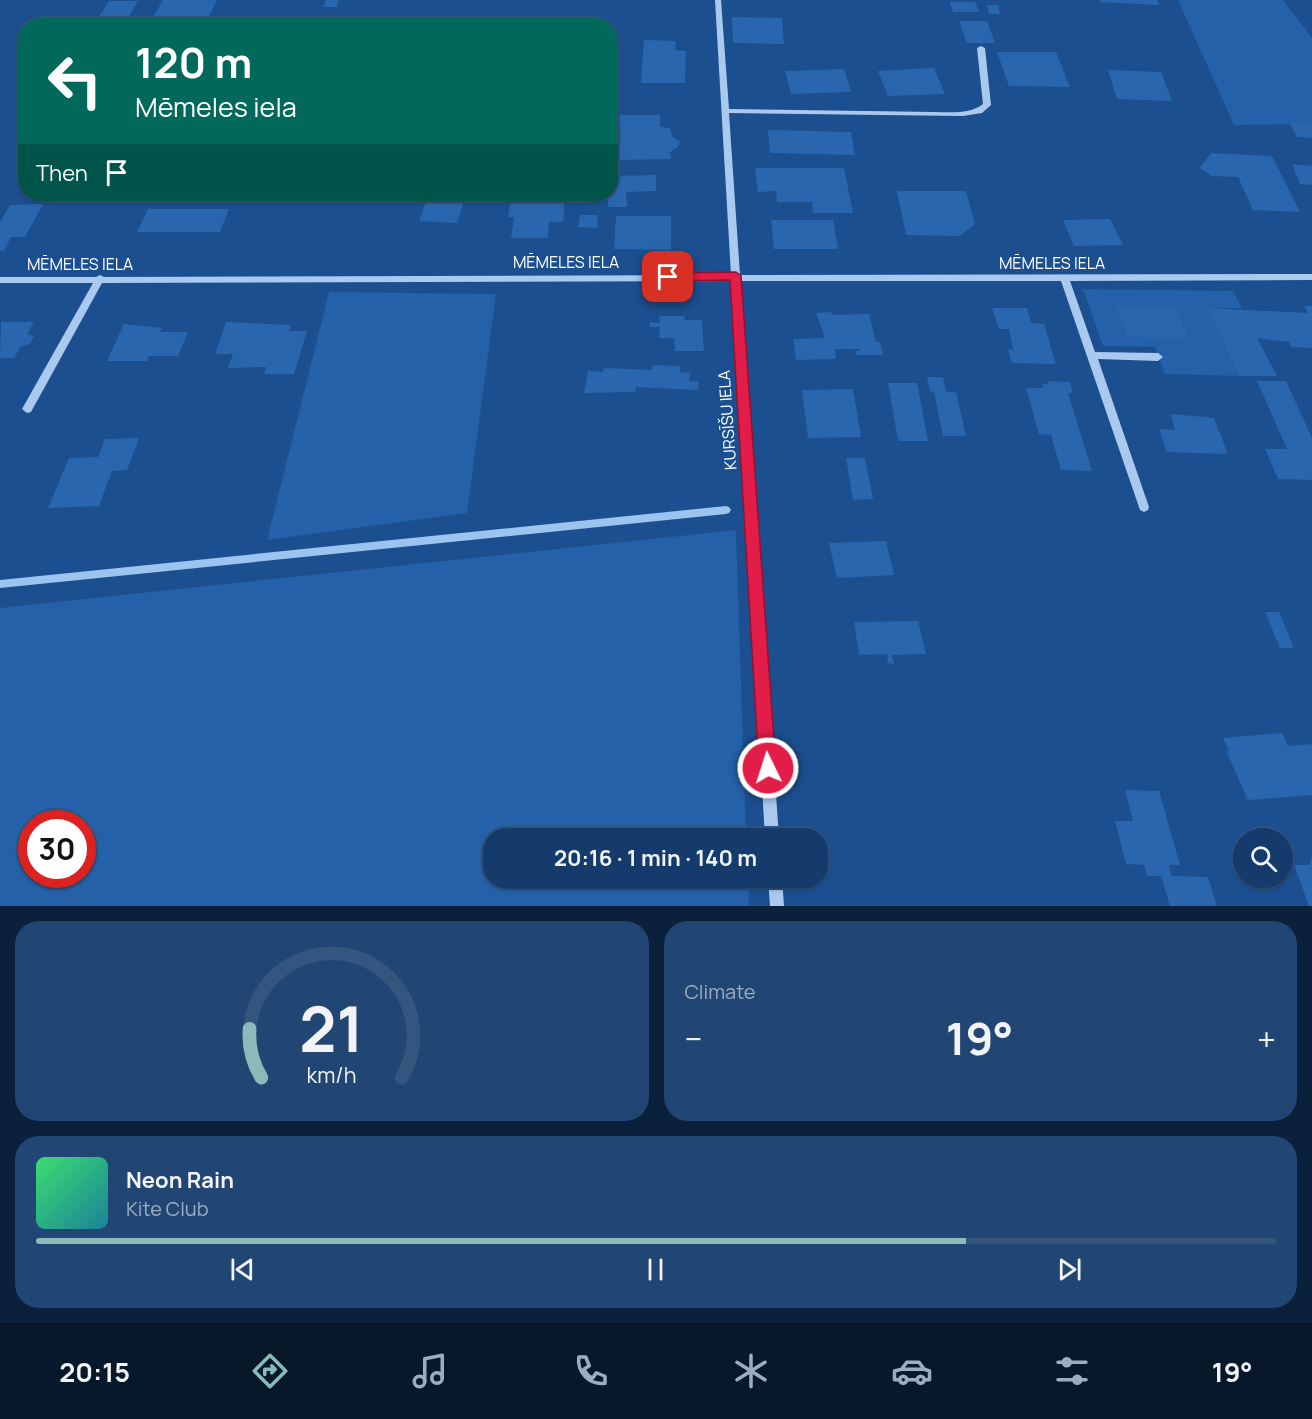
<!DOCTYPE html>
<html lang="en">
<head>
<meta charset="utf-8">
<style>
  body { margin:0; font-family:Manrope,sans-serif; background:#214673; color:#f1f3f6; height:100vh; display:flex; flex-direction:column; font-size:22px; white-space:nowrap }
  * { box-sizing:border-box; margin:0 }
  p { font-size:20px; color:#9dadc1 }
  .icon { flex:none; width:33px; height:33px; fill:none; stroke:currentColor; stroke-width:2; stroke-linecap:round; stroke-linejoin:round }
  .map { position:relative; height:906px; overflow:hidden }
  .details { display:flex; flex-direction:column; gap:15px; padding:15px; background:#0b203b; flex:1 }
  .details>* { flex:none }
  .guide { position:absolute; left:18px; top:18px; width:600px; height:183px; border-radius:24px; box-shadow:0 2px 4px #0004,0 0 0 2px #33557e; background:#00695c; color:#fff; overflow:hidden }
  .controls { position:absolute; left:1233px; top:828px; display:grid; gap:12px }
  .controls a { display:grid; place-items:center; width:60px; height:60px; border-radius:50%; background:#143b6b; box-shadow:0 2px 4px #0004,0 0 0 2px #33557e; font-size:30px }
  .speed { position:absolute; left:18px; top:810px; display:flex; gap:12px; font-size:30px; font-weight:700; text-align:center }
  .speed>* { display:grid; place-content:center; width:78px; height:78px; border-radius:50%; background:#143b6b; box-shadow:0 2px 4px #0004,0 0 0 2px #33557e; line-height:1 }
  .speed .limit { border:9px solid #d22; background:#fff; color:#111 }
  .pin { position:absolute; display:grid; place-items:center; width:51px; height:51px; color:#fff; margin:-26px; border-radius:12px; box-shadow:0 3px 9px #0006 }
  .me { position:absolute; width:66px; margin:-33px; rotate:356deg; stroke-linejoin:round; filter:drop-shadow(0 0 4px #0008) }
  .turn { display:flex; align-items:center; gap:21px; height:126px; padding:0 18px; font-size:27px }
  .turn .icon { width:78px; height:78px; stroke-width:2.5 }
  .turn b { display:block; font-size:42px; line-height:51px }
  .then { display:flex; align-items:center; height:57px; padding:0 18px; background:#0003; gap:12px; font-size:22px }
  .big { font-size:45px; font-weight:700; line-height:1.1 }
  .details .card { flex:1; display:flex; flex-direction:column; justify-content:center; gap:9px; min-width:0; padding:0 21px; border-radius:24px; background:#214673 }
  .details .dial { align-items:center; gap:0 }
  .dial svg { height:156px; overflow:visible; fill:none; stroke:#33557e; stroke-width:7; stroke-linecap:round; text-anchor:middle }
  .dial text { fill:#f1f3f6; stroke:none }
  .song { display:flex; align-items:center; gap:18px }
  .cover { width:72px; height:72px; border-radius:9px; background:linear-gradient(135deg,hsl(140 70% 55%),hsl(190 70% 35%)) }
  .played { height:6px; border-radius:3px; background:linear-gradient(90deg,#8bbbb9 75%,#33557e 75%) }
  .keys { display:flex; justify-content:space-around; direction:ltr }
  .heat { display:flex; justify-content:space-between; align-items:center; font-size:33px; direction:ltr }
  .details .tiles { flex:1; display:grid; gap:15px; grid-template-columns:1fr 1fr }
  .card:last-child { grid-column:span 2 }
  .trip { position:absolute; left:483px; top:828px; width:345px; height:60px; border-radius:24px; background:#143b6b; box-shadow:0 2px 4px #0004,0 0 0 2px #33557e; font-weight:700; line-height:60px; text-align:center }
  .dock { display:flex; height:96px; justify-content:space-around; align-items:center; background:#08182b; color:#9dadc1 }
  .dock .icon { width:42px; height:42px }
  .dock .active { color:#8bbbb9 }
  .dock b { font-size:27px; color:#f1f3f6 }
  .map>svg:first-child { display:block }
  .green { fill:#2461a8; fill-rule:evenodd }
  .lines { fill:none; stroke-linecap:round; stroke-linejoin:round }
  .stream { fill:#9cc4f0; fill-rule:evenodd }
  .building { fill:#2a66ad }
  .minor { fill:#a9c9ee; fill-rule:evenodd }
  .route { fill:#e11d48; stroke:#92132f; stroke-width:1.5 }
  .labels { text-anchor:middle; stroke-width:6; stroke-linejoin:round; paint-order:stroke }
  .street-label { font-size:16px; fill:#fff; stroke:#1b4f8f }
</style>
</head>
<body>
<div class="map">
<svg width="1312" height="906" viewBox="0 0 1312 906">
  <rect width="100%" height="100%" fill="#1b4f8f"/>
  <g class="green">
    <path d="M 1178,0 L 1283,0 L 1312,38 L 1312,124 L 1234,125 Z"/>
    <path d="M 1083,289 L 1233,291 L 1242,308 L 1207,308 L 1239,376 L 1165,374 L 1155,347 L 1103,346 Z"/>
    <path d="M 329,292 L 496,294 L 467,513 L 267,540 Z"/>
    <path d="M 736,530 L 746,838 L 494,838 L 494,878 L 748,878 L 749,906 L 0,906 L 0,608 ZM 32,824 L 82,824 L 82,874 L 32,874 Z"/>
  </g>
  <g class="lines">
    <path class="stream" d="M 726,506 L 729,507 L 731,510 L 729,513 L 726,514 L 0,588 L 0,580 Z"/>
  </g>
  <g class="building">
    <path d="M 163,0 L 217,0 L 204,26 L 148,26 Z"/>
    <path d="M 326,0 L 339,0 L 337,7 L 323,7 Z"/>
    <path d="M 1100,0 L 1157,0 L 1159,5 L 1100,2 Z"/>
    <path d="M 109,1 L 138,1 L 126,21 L 96,21 Z"/>
    <path d="M 950,2 L 975,2 L 979,12 L 953,12 Z"/>
    <path d="M 987,5 L 998,5 L 1000,14 L 989,14 Z"/>
    <path d="M 732,17 L 782,18 L 784,44 L 733,43 Z"/>
    <path d="M 959,21 L 987,21 L 995,43 L 967,43 Z"/>
    <path d="M 644,40 L 676,41 L 675,50 L 686,51 L 685,83 L 641,83 Z"/>
    <path d="M 997,52 L 1056,52 L 1070,87 L 1009,86 Z"/>
    <path d="M 934,68 L 945,94 L 888,96 L 878,71 Z"/>
    <path d="M 844,69 L 851,92 L 791,94 L 785,71 Z"/>
    <path d="M 1108,70 L 1161,72 L 1172,101 L 1117,99 Z"/>
    <path d="M 610,115 L 660,115 L 660,127 L 670,128 L 672,136 L 680,142 L 678,147 L 670,152 L 671,159 L 616,160 L 616,156 L 610,156 Z"/>
    <path d="M 1289,122 L 1312,123 L 1312,138 L 1297,137 Z"/>
    <path d="M 768,130 L 851,132 L 855,155 L 770,153 Z"/>
    <path d="M 1211,153 L 1272,156 L 1300,212 L 1253,210 L 1238,177 L 1212,176 L 1200,168 Z"/>
    <path d="M 1292,164 L 1312,166 L 1312,185 L 1300,184 Z"/>
    <path d="M 755,168 L 844,168 L 853,213 L 813,213 L 812,202 L 777,202 L 776,191 L 758,192 Z"/>
    <path d="M 656,175 L 656,191 L 626,192 L 627,207 L 608,207 L 608,200 L 581,201 L 581,194 L 610,194 L 610,176 Z"/>
    <path d="M 897,191 L 966,191 L 975,224 L 960,236 L 906,235 Z"/>
    <path d="M 523,194 L 557,194 L 556,198 L 565,198 L 563,222 L 549,222 L 548,238 L 511,238 L 514,217 L 508,217 L 511,199 L 523,199 Z"/>
    <path d="M 428,196 L 465,198 L 457,223 L 419,221 Z"/>
    <path d="M 43,204 L 25,237 L 11,237 L 4,251 L 0,251 L 0,222 L 10,205 Z"/>
    <path d="M 148,209 L 229,209 L 220,232 L 137,232 Z"/>
    <path d="M 580,215 L 598,215 L 597,228 L 578,227 Z"/>
    <path d="M 616,216 L 671,216 L 671,250 L 614,249 Z"/>
    <path d="M 1110,219 L 1123,245 L 1074,246 L 1063,220 Z"/>
    <path d="M 771,220 L 833,220 L 838,249 L 774,249 Z"/>
    <path d="M 1117,306 L 1176,308 L 1188,338 L 1128,337 Z"/>
    <path d="M 1304,306 L 1312,306 L 1312,348 L 1291,347 L 1289,342 L 1257,338 L 1277,376 L 1239,376 L 1207,308 L 1308,313 Z"/>
    <path d="M 992,308 L 1027,308 L 1031,323 L 1044,324 L 1056,364 L 1012,363 L 1008,349 L 1013,350 L 1009,329 L 999,329 Z"/>
    <path d="M 831,312 L 832,315 L 869,314 L 876,342 L 880,342 L 883,355 L 856,355 L 855,351 L 860,351 L 860,349 L 835,349 L 836,359 L 796,360 L 793,339 L 825,338 L 816,313 Z"/>
    <path d="M 659,316 L 684,316 L 685,320 L 702,320 L 704,351 L 675,351 L 674,338 L 659,338 L 660,327 L 650,327 L 650,322 L 660,323 Z"/>
    <path d="M 1,322 L 34,322 L 27,334 L 34,336 L 30,344 L 21,346 L 14,358 L 0,358 Z"/>
    <path d="M 226,322 L 291,325 L 289,331 L 307,331 L 294,374 L 264,374 L 266,367 L 228,368 L 233,354 L 215,354 Z"/>
    <path d="M 124,324 L 162,328 L 160,332 L 188,332 L 178,356 L 149,356 L 147,361 L 107,361 Z"/>
    <path d="M 652,365 L 680,366 L 680,372 L 690,373 L 689,381 L 699,382 L 698,390 L 636,387 L 635,392 L 584,393 L 588,371 L 603,372 L 604,368 L 652,370 Z"/>
    <path d="M 927,377 L 943,377 L 946,392 L 956,392 L 966,436 L 943,436 L 934,392 L 930,392 Z"/>
    <path d="M 1048,381 L 1070,382 L 1073,393 L 1068,393 L 1092,471 L 1061,470 L 1051,435 L 1039,434 L 1026,388 L 1043,388 L 1042,384 L 1049,384 Z"/>
    <path d="M 1257,381 L 1286,381 L 1312,438 L 1312,480 L 1278,479 L 1265,449 L 1287,449 Z"/>
    <path d="M 888,383 L 917,383 L 928,441 L 898,441 Z"/>
    <path d="M 853,389 L 861,437 L 808,438 L 802,390 Z"/>
    <path d="M 1173,414 L 1214,418 L 1228,454 L 1167,452 L 1159,429 L 1175,430 L 1171,415 Z"/>
    <path d="M 139,438 L 127,470 L 112,471 L 99,506 L 48,508 L 69,458 L 98,457 L 105,439 Z"/>
    <path d="M 846,458 L 865,458 L 873,499 L 853,500 Z"/>
    <path d="M 886,541 L 894,575 L 837,578 L 829,543 Z"/>
    <path d="M 1265,612 L 1279,612 L 1294,648 L 1280,648 Z"/>
    <path d="M 918,621 L 926,654 L 892,655 L 894,664 L 888,663 L 887,654 L 859,655 L 854,622 Z"/>
    <path d="M 1282,733 L 1288,746 L 1312,744 L 1312,795 L 1248,800 L 1226,751 L 1229,751 L 1223,738 Z"/>
    <path d="M 1125,790 L 1159,791 L 1180,865 L 1169,865 L 1172,876 L 1208,877 L 1217,906 L 1170,906 L 1161,876 L 1147,876 L 1144,865 L 1126,864 L 1115,821 L 1133,821 Z"/>
    <path d="M 1312,855 L 1312,906 L 1309,906 L 1294,865 L 1310,865 Z"/>
  </g>
  <g class="lines">
    <g class="minor">
      <path d="M 715,0 L 721,0 L 729,109 L 934,112 C 950,112 969,115 983,104 L 977,48 L 981,46 L 985,48 L 991,105 L 982,113 L 963,116 L 729,113 L 740,275 L 1312,274 L 1312,280 L 1070,281 L 1095,352 L 1158,353 L 1163,357 L 1158,361 L 1098,359 L 1149,507 L 1148,510 L 1144,512 L 1140,510 L 1139,507 L 1061,281 L 741,281 L 779,838 L 765,838 L 732,281 L 102,283 L 31,412 L 27,413 L 22,409 L 93,283 L 0,283 L 0,277 L 96,277 L 100,275 L 104,277 L 731,275 Z"/>
      <path d="M 768,878 L 782,878 L 784,906 L 770,906 Z"/>
    </g>
  </g>
  <path class="route" d="M 736,272 L 741,276 L 776,768 L 774,774 L 768,777 L 762,774 L 759,768 L 730,280 L 668,281 L 662,277 L 668,273 Z"/>
  <g class="labels">
    <g class="street-label">
      <text x="566" y="268">MĒMELES IELA</text>
      <text x="1052" y="269">MĒMELES IELA</text>
      <text x="80" y="270">MĒMELES IELA</text>
      <text transform="translate(727 420) rotate(-94)" y="6">KURSĪŠU IELA</text>
    </g>
  </g>
</svg>
<div class="controls">
<a><svg class="icon" aria-label="search" viewBox="0 0 24 24"><circle cx="10" cy="10" r="6"/><path d="M15 15l6 6"/></svg></a>
</div>
<div class="speed"><div class="limit">30</div></div>
<div class="pin" style="left:668px;top:277px;background:#d93025"><svg class="icon" aria-label="arrive" viewBox="0 0 24 24"><path d="M6 21V4h12l-3 4 3 4H6"/></svg></div>
<svg class="me" style="left:768px;top:768px" viewBox="-20 -20 40 40"><circle r="17" fill="#e11d48" stroke="#fff" stroke-width="3"/><path d="M0-11L8 9 0 5-8 9z" fill="#fff"/></svg>
<div class="trip">20:16 · 1 min · 140 m</div>
<div class="guide">
<div class="turn"><svg class="icon" aria-label="left" viewBox="0 0 24 24"><path d="M17 20v-9H6M10 6l-5 5 5 5"/></svg><div><b>120 m</b>Mēmeles iela</div></div>
<div class="then">Then<svg class="icon" aria-label="arrive" viewBox="0 0 24 24"><path d="M6 21V4h12l-3 4 3 4H6"/></svg></div>
</div>
</div>
<section class="details">
<div class="tiles">
<div class="card dial"><svg viewBox="0 0 100 80">
<path d="M14 69A42 42 0 1 1 86 69"/>
<path d="M14 69A42 42 0 0 1 8 44" stroke="#8bbbb9"/>
<text x="50" y="56" font-size="32" font-weight="700">21</text>
<text x="50" y="72" font-size="11">km/h</text>
</svg></div>
<div class="card"><p>Climate</p>
<div class="heat"><a>−</a><b class="big">19°</b><a>+</a></div>
</div>
<div class="card">
<div class="song"><i class="cover"></i><div><b>Neon Rain</b><p>Kite Club</p></div></div>
<div class="played"></div>
<div class="keys"><svg class="icon" aria-label="previous" viewBox="0 0 24 24"><path d="M18 5L8 12l10 7zM5 5v14"/></svg><svg class="icon" aria-label="pause" viewBox="0 0 24 24"><path d="M8 5v14M16 5v14"/></svg><svg class="icon" aria-label="next" viewBox="0 0 24 24"><path d="M6 5l10 7-10 7zM19 5v14"/></svg></div>
</div>
</div>
</section>
<nav class="dock">
<b>20:15</b>
<svg class="icon active" aria-label="directions" viewBox="0 0 24 24"><path d="M12 3l9 9-9 9-9-9zM9 14v-3h6M13 9l2 2-2 2"/></svg>
<svg class="icon" aria-label="music" viewBox="0 0 24 24"><path d="M9 18V5l10-2v13"/><circle cx="6" cy="18" r="3"/><circle cx="16" cy="16" r="3"/></svg>
<svg class="icon" aria-label="phone" viewBox="0 0 24 24"><path d="M5 4h4l2 5-3 2q2 4 5 5l2-3 5 2v4C11 20 4 13 5 4z"/></svg>
<svg class="icon" aria-label="climate" viewBox="0 0 24 24"><path d="M12 3v18M4 7l16 10M4 17L20 7"/></svg>
<svg class="icon" aria-label="car" viewBox="0 0 24 24"><path d="M5 17H2v-5l4-1 3-4h7l3 4 3 1v5h-3M9 17h6M6 11h13"/><circle cx="7" cy="17" r="2"/><circle cx="17" cy="17" r="2"/></svg>
<svg class="icon" aria-label="filters" viewBox="0 0 24 24"><path d="M4 7h16M4 17h16"/><circle cx="9" cy="7" r="2"/><circle cx="15" cy="17" r="2"/></svg>
<b>19°</b>
</nav>
</body>
</html>
